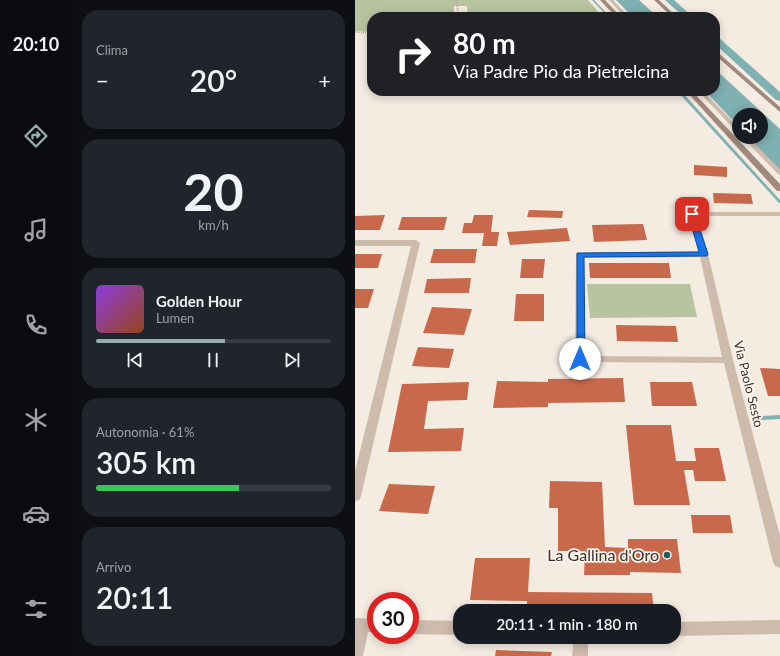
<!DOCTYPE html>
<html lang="it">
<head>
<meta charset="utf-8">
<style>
  body { margin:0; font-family:Lato,sans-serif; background:#20242c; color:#f1f3f6; height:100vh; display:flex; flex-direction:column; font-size:15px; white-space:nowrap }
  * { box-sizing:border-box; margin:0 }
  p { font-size:13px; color:#9ea1a6 }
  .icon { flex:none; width:22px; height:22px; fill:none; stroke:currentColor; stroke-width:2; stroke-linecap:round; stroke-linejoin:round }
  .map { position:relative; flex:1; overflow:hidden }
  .panel { display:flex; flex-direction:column; gap:10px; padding:10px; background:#0d0f14; width:283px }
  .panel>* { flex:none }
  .hud { position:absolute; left:12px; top:12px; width:353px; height:84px; border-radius:16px; box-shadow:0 2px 10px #0003; background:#202124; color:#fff; overflow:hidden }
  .controls { position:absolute; left:377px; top:108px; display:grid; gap:8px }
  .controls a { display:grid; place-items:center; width:36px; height:36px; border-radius:50%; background:#171b24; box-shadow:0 2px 10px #0003; font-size:20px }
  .speed { position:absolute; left:12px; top:592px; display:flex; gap:8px; font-size:20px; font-weight:700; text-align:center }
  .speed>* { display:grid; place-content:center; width:52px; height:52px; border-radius:50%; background:#171b24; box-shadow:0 2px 10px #0003; line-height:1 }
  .speed .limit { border:6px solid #d22; background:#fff; color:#111 }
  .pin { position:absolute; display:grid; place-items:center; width:34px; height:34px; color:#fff; margin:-17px; border-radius:8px; box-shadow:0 2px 6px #0006 }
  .me { position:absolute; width:44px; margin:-22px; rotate:0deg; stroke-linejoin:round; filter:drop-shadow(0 0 3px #0008) }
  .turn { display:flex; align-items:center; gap:14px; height:84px; padding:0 20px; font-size:18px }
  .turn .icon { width:52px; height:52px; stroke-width:2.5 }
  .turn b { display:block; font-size:28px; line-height:34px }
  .big { font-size:30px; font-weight:600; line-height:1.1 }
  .panel .widget { flex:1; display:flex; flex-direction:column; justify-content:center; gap:6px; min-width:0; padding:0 14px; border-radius:16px; background:#20242c }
  .panel .dial { align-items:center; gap:0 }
  .dial b { font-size:52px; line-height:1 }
  .song { display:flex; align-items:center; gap:12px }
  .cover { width:48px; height:48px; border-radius:6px; background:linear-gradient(135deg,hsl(270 70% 55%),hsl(20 70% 35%)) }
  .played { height:4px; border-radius:2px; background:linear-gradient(90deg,#92aeb2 55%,#363941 55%) }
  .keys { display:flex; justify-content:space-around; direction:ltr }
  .heat { display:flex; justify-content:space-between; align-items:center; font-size:22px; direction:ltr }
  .charge { height:6px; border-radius:3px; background:linear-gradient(90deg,#34c759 61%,#363941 0) }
  .trip { position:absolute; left:98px; top:604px; width:228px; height:40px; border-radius:16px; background:#171b24; box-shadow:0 2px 10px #0003; font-weight:600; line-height:40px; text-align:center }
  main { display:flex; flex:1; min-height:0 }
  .menu { display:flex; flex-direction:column; width:72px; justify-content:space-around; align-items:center; background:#090b0e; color:#9ea1a6 }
  .menu .icon { width:28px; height:28px }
  .menu .selected { color:#92aeb2 }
  .menu b { font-size:18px; color:#f1f3f6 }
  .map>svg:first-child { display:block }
  .green { fill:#b8c4a0 }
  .water { fill:#7fb0b2 }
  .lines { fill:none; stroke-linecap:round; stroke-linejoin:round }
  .stream { fill:#7fb0b2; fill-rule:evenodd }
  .canal { fill:#7fb0b2; fill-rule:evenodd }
  .building { fill:#c8694b }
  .path { stroke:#b9a596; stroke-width:1.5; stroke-dasharray:1 1; stroke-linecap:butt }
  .lane { fill:#cdbbac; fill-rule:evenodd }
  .street { fill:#cdbbac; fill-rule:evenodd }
  .secondary { fill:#a18a7d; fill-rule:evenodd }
  .route { fill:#1a73e8; stroke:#114b97 }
  .poi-dot { fill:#1f5a5e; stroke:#fbf5ee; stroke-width:1.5 }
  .labels { text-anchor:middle; stroke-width:3.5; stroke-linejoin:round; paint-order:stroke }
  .street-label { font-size:13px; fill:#3b302b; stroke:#fbf5ee }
  .near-poi-label { font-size:16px; fill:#3b302b; stroke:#fbf5ee; text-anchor:end }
</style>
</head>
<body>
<main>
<nav class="menu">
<b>20:10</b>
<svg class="icon selected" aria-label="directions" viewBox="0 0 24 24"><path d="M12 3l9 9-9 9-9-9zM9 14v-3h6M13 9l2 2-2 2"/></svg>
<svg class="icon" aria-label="music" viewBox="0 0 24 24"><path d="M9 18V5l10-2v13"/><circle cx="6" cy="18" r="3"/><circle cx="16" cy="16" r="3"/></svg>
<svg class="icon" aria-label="phone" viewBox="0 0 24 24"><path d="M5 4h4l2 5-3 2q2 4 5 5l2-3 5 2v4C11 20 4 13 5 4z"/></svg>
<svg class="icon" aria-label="climate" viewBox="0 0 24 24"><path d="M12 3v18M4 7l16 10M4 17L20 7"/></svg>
<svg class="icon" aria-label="car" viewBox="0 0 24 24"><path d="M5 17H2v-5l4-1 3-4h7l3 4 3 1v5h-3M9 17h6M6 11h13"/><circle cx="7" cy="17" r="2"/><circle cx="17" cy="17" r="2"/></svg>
<svg class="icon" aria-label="filters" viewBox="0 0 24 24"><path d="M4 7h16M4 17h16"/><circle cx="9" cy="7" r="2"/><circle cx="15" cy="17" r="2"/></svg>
</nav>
<section class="panel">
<div class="widget"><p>Clima</p>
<div class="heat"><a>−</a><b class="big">20°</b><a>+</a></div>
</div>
<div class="widget dial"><b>20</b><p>km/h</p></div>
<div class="widget">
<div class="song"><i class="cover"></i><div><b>Golden Hour</b><p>Lumen</p></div></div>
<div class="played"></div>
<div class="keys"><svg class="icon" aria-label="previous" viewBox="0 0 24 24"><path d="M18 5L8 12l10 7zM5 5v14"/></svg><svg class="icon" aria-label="pause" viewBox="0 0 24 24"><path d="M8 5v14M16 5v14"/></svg><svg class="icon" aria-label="next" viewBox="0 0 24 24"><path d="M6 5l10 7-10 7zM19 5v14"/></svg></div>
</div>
<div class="widget"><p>Autonomia · 61%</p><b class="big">305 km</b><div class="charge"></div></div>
<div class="widget"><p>Arrivo</p><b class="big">20:11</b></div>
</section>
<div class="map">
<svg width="425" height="656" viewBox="0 0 425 656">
  <rect width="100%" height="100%" fill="#f4ebe1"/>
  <g class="green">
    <path d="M 0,0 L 233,0 L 248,17 L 177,17 L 176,14 L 113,16 L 112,6 L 99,6 L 99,17 L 17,17 L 17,32 L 0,31 Z"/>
    <path d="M 232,284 L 335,284 L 342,317 L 235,318 Z"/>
  </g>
  <g class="water">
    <path d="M 261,0 L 284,0 L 303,17 L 278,17 Z"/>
    <path d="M 360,69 L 425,129 L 425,170 L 393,137 L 406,137 L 406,115 L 384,115 L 384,127 L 350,91 L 360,91 Z"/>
  </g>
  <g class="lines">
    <g class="stream">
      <path d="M 237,0 L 239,0 L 255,17 L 253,17 Z"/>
      <path d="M 322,91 L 326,91 L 425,200 L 425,203 L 424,203 Z"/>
      <path d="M 425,415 L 425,419 L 407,420 L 405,419 L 404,418 L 405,417 L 407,416 Z"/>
    </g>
    <g class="canal">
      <path d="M 310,0 L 319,0 L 338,17 L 329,17 Z"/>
      <path d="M 360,36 L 363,37 L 425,92 L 425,101 L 421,100 L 360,44 Z"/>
    </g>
  </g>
  <g class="building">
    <path d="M 339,165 L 372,167 L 372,177 L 339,175 Z"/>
    <path d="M 358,193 L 396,194 L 398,204 L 359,203 Z"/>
    <path d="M 174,210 L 208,211 L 207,218 L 172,217 Z"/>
    <path d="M 30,215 L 25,230 L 0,230 L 0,216 Z"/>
    <path d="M 119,215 L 138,215 L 136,232 L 144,232 L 142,246 L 127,246 L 129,233 L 107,233 L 109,223 L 117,223 Z"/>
    <path d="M 47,217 L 92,217 L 89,230 L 43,230 Z"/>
    <path d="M 288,224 L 292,240 L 239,242 L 237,225 Z"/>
    <path d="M 212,228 L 215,241 L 155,245 L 152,232 Z"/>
    <path d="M 79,249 L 122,249 L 120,263 L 75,263 Z"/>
    <path d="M 0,254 L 27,254 L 23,268 L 0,268 Z"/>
    <path d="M 167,259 L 190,259 L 188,278 L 165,278 Z"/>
    <path d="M 234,263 L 314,263 L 316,278 L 235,278 Z"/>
    <path d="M 116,278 L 114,293 L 69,293 L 72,279 Z"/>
    <path d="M 0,289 L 19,289 L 13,308 L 0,308 Z"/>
    <path d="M 161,294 L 189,294 L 189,321 L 159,321 Z"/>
    <path d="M 77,307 L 117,309 L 109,335 L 68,333 Z"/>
    <path d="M 261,325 L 321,326 L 323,342 L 262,341 Z"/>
    <path d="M 63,347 L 99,349 L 94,368 L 57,366 Z"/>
    <path d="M 405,368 L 425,369 L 425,396 L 413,396 Z"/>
    <path d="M 268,378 L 270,402 L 193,403 L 193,407 L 138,408 L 142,381 L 193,382 L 193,379 Z"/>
    <path d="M 114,382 L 112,400 L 73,401 L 69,429 L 109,428 L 106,451 L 33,452 L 47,384 Z"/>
    <path d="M 295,382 L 337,382 L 342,406 L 297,406 Z"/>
    <path d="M 271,425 L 316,425 L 321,461 L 341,461 L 339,448 L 364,448 L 371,481 L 340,481 L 338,470 L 329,470 L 335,505 L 279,505 Z"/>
    <path d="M 195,481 L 247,482 L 250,547 L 273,548 L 273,539 L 322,539 L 326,573 L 275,572 L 275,563 L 275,575 L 229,575 L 230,551 L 203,551 L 203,508 L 194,508 Z"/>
    <path d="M 34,484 L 80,486 L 73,514 L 24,511 Z"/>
    <path d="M 336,515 L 375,515 L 378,533 L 338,533 Z"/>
    <path d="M 120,558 L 175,558 L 173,592 L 297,593 L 299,611 L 172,611 L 172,601 L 115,600 Z"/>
    <path d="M 141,650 L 197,652 L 196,656 L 140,656 Z"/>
  </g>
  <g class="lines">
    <g class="path">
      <path d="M 102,0 L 103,17"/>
      <path d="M 0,32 L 17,33"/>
    </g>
    <g class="lane">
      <path d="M 254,0 L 258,0 L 274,17 L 270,17 Z"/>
      <path d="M 343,91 L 348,91 L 384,128 L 384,133 L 382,132 Z"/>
      <path d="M 387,137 L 393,137 L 425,170 L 425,175 L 423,174 Z"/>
    </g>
    <g class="street">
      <path d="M 334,212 L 425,212 L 425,216 L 342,216 L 353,254 L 378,360 L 425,536 L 425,568 L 420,566 L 418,562 L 369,363 L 225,362 L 220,359 L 221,255 L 222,253 L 344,251 L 333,214 ZM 345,257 L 367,357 L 230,356 L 229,258 Z"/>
      <path d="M 0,240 L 61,240 L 65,243 L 6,496 L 4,500 L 0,501 L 0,471 L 56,246 L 0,246 Z"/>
      <path d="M 0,618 L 21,619 L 21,633 L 13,632 L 8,656 L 0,656 Z"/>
      <path d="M 55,620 L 105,621 L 105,635 L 55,634 Z"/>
      <path d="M 425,620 L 425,634 L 319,636 L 319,622 Z"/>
      <path d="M 219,637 L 233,637 L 233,656 L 217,656 Z"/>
    </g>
    <g class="secondary">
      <path d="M 245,0 L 250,0 L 266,17 L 261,17 Z"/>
      <path d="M 299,0 L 304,0 L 322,17 L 317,17 Z"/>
      <path d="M 360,50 L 425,107 L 425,112 L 360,55 Z"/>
      <path d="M 331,91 L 337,91 L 425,184 L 425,191 L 422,191 Z"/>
    </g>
  </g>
  <path class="route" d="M 334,212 L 340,214 L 353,254 L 352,256 L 229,257 L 230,359 L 229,361 L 222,361 L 222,253 L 344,252 L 333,214 Z"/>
  <circle class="poi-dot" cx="312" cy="555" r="4"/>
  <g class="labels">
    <g class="street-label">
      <text transform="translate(394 384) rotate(76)" y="5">Via Paolo Sesto</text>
    </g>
    <g class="near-poi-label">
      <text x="304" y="561">La Gallina d'Oro</text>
    </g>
  </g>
</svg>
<div class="controls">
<a><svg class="icon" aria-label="sound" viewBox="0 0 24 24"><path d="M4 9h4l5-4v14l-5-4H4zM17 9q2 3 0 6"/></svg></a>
</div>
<div class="speed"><div class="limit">30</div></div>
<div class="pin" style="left:337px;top:214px;background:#d93025"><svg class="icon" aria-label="arrive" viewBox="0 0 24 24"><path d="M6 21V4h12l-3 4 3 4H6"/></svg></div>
<svg class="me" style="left:225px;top:359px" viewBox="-20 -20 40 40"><circle r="19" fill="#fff"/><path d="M0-13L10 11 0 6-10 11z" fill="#1a73e8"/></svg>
<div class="trip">20:11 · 1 min · 180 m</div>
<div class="hud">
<div class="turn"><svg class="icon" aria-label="right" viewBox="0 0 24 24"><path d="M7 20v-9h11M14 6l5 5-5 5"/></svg><div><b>80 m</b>Via Padre Pio da Pietrelcina</div></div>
</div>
</div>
</main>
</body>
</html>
